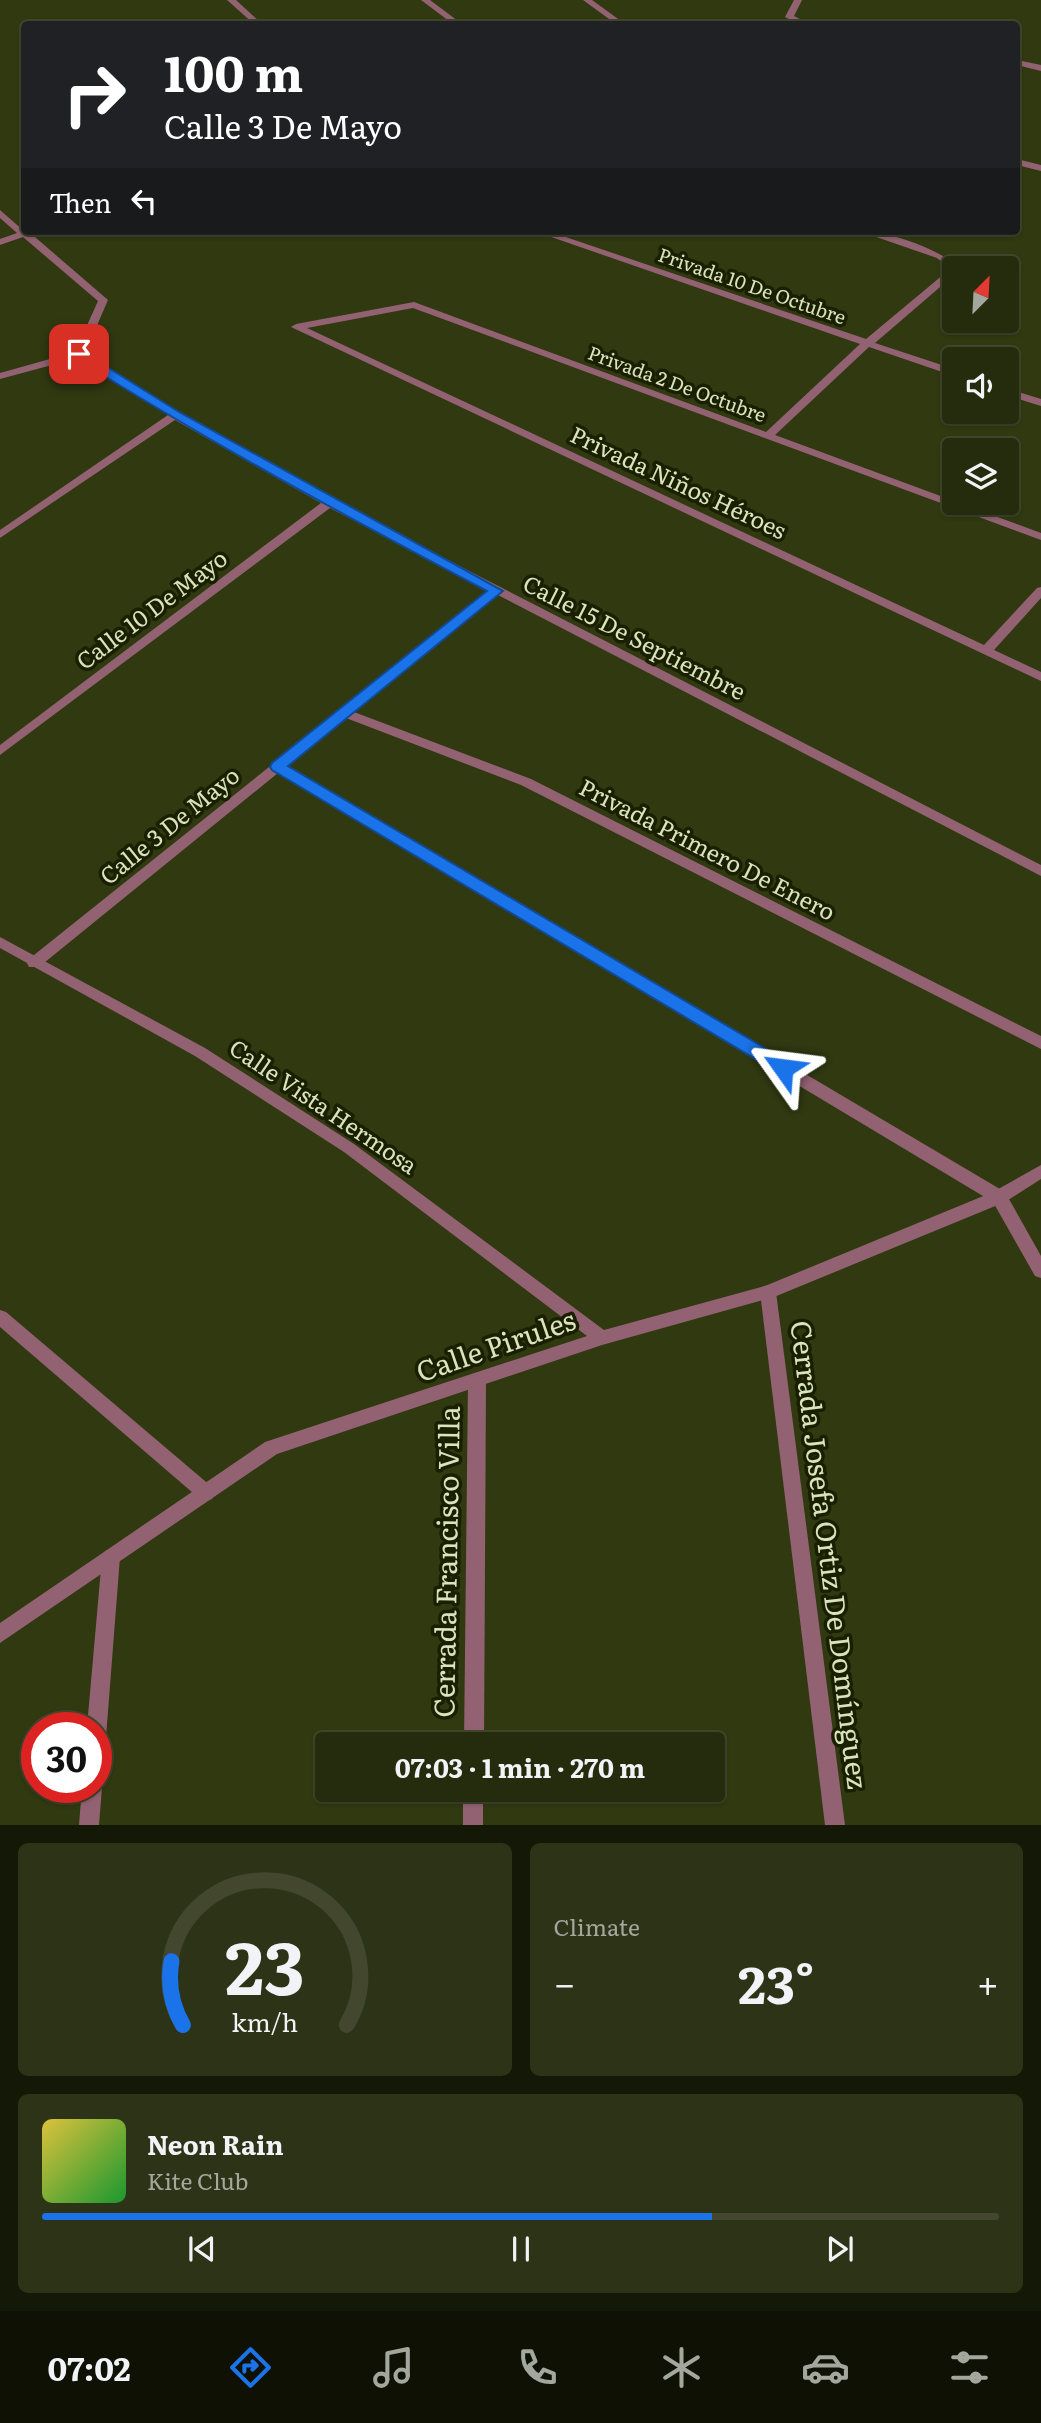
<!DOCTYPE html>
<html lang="en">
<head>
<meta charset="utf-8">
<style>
  body { margin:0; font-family:Literata,serif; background:#2d3316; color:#f1f3f6; height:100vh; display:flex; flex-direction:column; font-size:26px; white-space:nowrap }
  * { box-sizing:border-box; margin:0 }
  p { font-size:23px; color:#a3a79d }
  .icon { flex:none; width:38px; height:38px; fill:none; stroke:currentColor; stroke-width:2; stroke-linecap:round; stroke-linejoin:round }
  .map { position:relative; height:1825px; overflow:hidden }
  .side { display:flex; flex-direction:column; gap:18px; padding:18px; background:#141807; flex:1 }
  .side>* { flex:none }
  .hud { position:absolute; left:21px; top:21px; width:999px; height:214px; border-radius:7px; box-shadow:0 2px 5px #0004,0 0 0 2px #42472e; background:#202124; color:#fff; overflow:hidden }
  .needle { width:46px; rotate:24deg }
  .fabs { position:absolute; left:942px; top:256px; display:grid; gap:14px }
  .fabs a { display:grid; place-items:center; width:77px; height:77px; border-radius:7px; background:#252b0d; box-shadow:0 2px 5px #0004,0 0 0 2px #42472e; font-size:35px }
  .speed { position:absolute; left:21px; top:1712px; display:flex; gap:14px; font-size:35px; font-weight:700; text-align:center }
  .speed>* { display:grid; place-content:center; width:91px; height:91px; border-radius:50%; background:#252b0d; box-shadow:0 2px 5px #0004,0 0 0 2px #42472e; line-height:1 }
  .speed .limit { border:10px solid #d22; background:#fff; color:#111 }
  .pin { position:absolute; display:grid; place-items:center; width:60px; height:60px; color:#fff; margin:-30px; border-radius:14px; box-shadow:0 4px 10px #0006 }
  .me { position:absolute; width:77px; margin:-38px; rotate:301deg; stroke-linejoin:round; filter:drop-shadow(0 0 5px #0008) }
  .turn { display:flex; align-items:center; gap:24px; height:147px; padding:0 28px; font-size:32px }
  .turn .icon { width:91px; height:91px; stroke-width:2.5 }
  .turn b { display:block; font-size:49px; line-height:60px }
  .then { display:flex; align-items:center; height:66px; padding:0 28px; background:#0003; gap:14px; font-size:26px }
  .big { font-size:52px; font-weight:700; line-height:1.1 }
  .side .card { flex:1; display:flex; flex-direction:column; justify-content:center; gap:10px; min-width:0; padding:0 24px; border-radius:10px; background:#2d3316 }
  .side .dial { align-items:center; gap:0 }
  .dial svg { height:182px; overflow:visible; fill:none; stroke:#42472e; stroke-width:7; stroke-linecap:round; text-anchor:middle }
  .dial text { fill:#f1f3f6; stroke:none }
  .song { display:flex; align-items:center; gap:21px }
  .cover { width:84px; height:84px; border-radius:10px; background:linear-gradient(135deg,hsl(50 70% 55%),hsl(130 70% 35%)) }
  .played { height:7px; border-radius:4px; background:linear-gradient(90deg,#1a73e8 70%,#42472e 70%) }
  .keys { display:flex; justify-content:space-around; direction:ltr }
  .heat { display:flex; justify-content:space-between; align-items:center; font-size:38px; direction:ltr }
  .side .tiles { flex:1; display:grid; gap:18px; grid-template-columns:1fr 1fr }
  .card:last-child { grid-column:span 2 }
  .trip { position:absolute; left:315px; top:1732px; width:410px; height:70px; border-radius:7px; background:#252b0d; box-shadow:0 2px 5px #0004,0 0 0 2px #42472e; font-weight:700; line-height:70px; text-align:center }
  .menu { display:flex; height:112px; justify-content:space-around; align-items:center; background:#0f1105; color:#a3a79d }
  .menu .icon { width:49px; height:49px }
  .menu .active { color:#1a73e8 }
  .menu b { font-size:32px; color:#f1f3f6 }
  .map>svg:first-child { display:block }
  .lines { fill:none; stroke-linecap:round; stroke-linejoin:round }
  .minor { fill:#926272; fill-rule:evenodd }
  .tertiary { fill:#926272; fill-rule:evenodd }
  .route { fill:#1a73e8; stroke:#114b97; stroke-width:2 }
  .labels { text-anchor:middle; stroke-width:7; stroke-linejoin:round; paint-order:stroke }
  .far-street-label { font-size:19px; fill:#d9e3bd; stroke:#1a1f01 }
  .street-label { font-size:23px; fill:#d9e3bd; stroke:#1a1f01 }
  .near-street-label { font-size:28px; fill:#d9e3bd; stroke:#1a1f01 }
</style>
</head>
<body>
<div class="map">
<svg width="1041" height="1825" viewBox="0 0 1041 1825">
  <rect width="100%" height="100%" fill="#313911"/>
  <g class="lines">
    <g class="minor">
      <path d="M 227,0 L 236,0 L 262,24 L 254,24 Z"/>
      <path d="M 421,0 L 430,0 L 462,24 L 453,24 Z"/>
      <path d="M 583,0 L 592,0 L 625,24 L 616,24 Z"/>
      <path d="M 794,0 L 802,0 L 794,16 L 809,24 L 799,24 L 785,17 Z"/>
      <path d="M 1017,60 L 1041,65 L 1041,71 L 1017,65 Z"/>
      <path d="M 1017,159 L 1041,165 L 1041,171 L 1017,165 Z"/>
      <path d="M 0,210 L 24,231 L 28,231 L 108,300 L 85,353 L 179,413 L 333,501 L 1041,865 L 1041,876 L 498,595 L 354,712 L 531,779 L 1041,1036 L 1041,1049 L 521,785 L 346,718 L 286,767 L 1005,1192 L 1041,1256 L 1041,1278 L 1035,1276 L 993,1202 L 278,773 L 39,967 L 29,967 L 27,963 L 29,959 L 489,591 L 330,508 L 0,755 L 0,745 L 321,503 L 175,420 L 0,538 L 0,530 L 168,415 L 78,358 L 0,379 L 0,373 L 75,352 L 98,301 L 23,237 L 0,245 L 0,239 L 17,233 L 0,218 Z"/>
      <path d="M 534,231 L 548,231 L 866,339 L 950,269 L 937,258 L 859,231 C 888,231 936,248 958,266 L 960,268 L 954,268 L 954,275 L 875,343 L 954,369 L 954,376 L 869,347 L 775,435 L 1041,533 L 1041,540 L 413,308 L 307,328 L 984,645 L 1037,588 L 1041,587 L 1041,598 L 994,650 L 1041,672 L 1041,681 L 291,327 L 296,324 L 414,302 L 766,432 L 860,344 Z"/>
      <path d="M 1006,388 L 1041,399 L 1041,406 L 1006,395 Z"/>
      <path d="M 768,1285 L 774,1287 L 776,1292 L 845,1825 L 825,1825 L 760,1292 L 762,1287 Z"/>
      <path d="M 0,1310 L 6,1312 L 212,1487 L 215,1493 L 212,1499 L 206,1501 L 200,1499 L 0,1327 Z"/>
      <path d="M 477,1374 L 483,1376 L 486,1381 L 484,1745 L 464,1745 L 468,1381 L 471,1376 Z"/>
      <path d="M 111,1549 L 117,1551 L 120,1557 L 106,1737 L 103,1744 L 96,1746 L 96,1727 L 87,1727 L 102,1557 L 105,1551 Z"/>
      <path d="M 96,1779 L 102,1787 L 99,1825 L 79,1825 L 82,1787 L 96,1787 Z"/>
      <rect x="463" y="1790" width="20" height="35"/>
    </g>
    <path class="tertiary" d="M 0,937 L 205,1048 L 354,1144 L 604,1330 L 765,1286 L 993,1192 L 1041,1165 L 1041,1179 L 1005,1202 L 774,1297 L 602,1345 L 277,1454 L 0,1643 L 0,1623 L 265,1442 L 587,1336 L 344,1152 L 195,1056 L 0,948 Z"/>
  </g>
  <path class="route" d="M 74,352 L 83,352 L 179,412 L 503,591 L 288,766 L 790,1063 L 792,1068 L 790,1072 L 777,1072 L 272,770 L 270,767 L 272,763 L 487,591 C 347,517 209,442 74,357 Z"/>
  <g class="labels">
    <g class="far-street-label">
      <text transform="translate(752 286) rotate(19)" y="7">Privada 10 De Octubre</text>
      <text transform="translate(677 384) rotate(20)" y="7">Privada 2 De Octubre</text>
    </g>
    <g class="street-label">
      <text transform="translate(678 483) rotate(25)" y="8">Privada Niños Héroes</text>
      <text transform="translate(152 610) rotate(-37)" y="8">Calle 10 De Mayo</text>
      <text transform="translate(634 638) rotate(27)" y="8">Calle 15 De Septiembre</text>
      <text transform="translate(170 826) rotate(-39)" y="8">Calle 3 De Mayo</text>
      <text transform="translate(707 850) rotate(27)" y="8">Privada Primero De Enero</text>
      <text transform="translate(323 1107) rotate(34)" y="8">Calle Vista Hermosa</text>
    </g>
    <g class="near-street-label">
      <text transform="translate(496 1346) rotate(-19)" y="10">Calle Pirules</text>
      <text transform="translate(829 1555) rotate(83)" y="10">Cerrada Josefa Ortiz De Domínguez</text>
      <text transform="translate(447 1562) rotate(-89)" y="10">Cerrada Francisco Villa</text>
    </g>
  </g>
</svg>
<div class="fabs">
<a><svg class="needle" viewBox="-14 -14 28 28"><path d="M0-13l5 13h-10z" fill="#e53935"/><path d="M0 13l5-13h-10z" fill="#a3a79d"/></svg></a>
<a><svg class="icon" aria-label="sound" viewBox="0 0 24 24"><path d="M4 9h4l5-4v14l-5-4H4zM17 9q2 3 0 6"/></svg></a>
<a><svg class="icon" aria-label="layers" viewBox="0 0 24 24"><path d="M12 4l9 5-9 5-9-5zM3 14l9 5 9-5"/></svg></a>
</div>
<div class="speed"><div class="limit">30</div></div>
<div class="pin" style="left:79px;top:354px;background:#d93025"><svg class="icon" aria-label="arrive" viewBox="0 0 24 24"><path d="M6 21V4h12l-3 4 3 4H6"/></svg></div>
<svg class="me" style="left:783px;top:1068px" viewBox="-20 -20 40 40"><path d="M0-17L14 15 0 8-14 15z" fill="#1a73e8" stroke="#fff" stroke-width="4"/></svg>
<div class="trip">07:03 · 1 min · 270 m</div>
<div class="hud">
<div class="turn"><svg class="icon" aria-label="right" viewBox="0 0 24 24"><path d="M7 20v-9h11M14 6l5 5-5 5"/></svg><div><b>100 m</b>Calle 3 De Mayo</div></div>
<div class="then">Then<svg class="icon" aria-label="left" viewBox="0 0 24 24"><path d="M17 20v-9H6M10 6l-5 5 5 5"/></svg></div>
</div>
</div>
<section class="side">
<div class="tiles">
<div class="card dial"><svg viewBox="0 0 100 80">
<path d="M14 69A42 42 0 1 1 86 69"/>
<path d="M14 69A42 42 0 0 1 9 41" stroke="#1a73e8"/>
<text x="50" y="56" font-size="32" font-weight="700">23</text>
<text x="50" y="72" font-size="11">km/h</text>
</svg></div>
<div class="card"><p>Climate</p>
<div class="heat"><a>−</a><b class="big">23°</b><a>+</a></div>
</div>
<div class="card">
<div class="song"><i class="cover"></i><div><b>Neon Rain</b><p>Kite Club</p></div></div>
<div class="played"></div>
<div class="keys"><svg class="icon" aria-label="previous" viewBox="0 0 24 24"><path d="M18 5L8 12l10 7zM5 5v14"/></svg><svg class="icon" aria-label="pause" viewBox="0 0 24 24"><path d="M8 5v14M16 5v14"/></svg><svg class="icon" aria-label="next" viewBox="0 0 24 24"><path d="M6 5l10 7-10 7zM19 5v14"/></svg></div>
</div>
</div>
</section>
<nav class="menu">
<b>07:02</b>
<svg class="icon active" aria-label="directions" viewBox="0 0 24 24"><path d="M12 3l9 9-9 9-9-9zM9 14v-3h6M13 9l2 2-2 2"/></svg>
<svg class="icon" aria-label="music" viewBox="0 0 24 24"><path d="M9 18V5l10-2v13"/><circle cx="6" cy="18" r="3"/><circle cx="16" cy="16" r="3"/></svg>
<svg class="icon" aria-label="phone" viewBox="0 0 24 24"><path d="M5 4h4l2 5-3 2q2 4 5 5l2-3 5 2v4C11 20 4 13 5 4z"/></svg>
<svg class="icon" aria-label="climate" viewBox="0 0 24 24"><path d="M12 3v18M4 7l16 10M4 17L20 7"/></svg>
<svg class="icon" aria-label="car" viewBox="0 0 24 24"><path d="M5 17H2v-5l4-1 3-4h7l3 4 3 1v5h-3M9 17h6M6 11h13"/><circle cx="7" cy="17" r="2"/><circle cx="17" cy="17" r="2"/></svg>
<svg class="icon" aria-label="filters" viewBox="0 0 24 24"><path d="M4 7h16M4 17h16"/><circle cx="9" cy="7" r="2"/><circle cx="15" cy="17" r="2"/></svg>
</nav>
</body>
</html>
